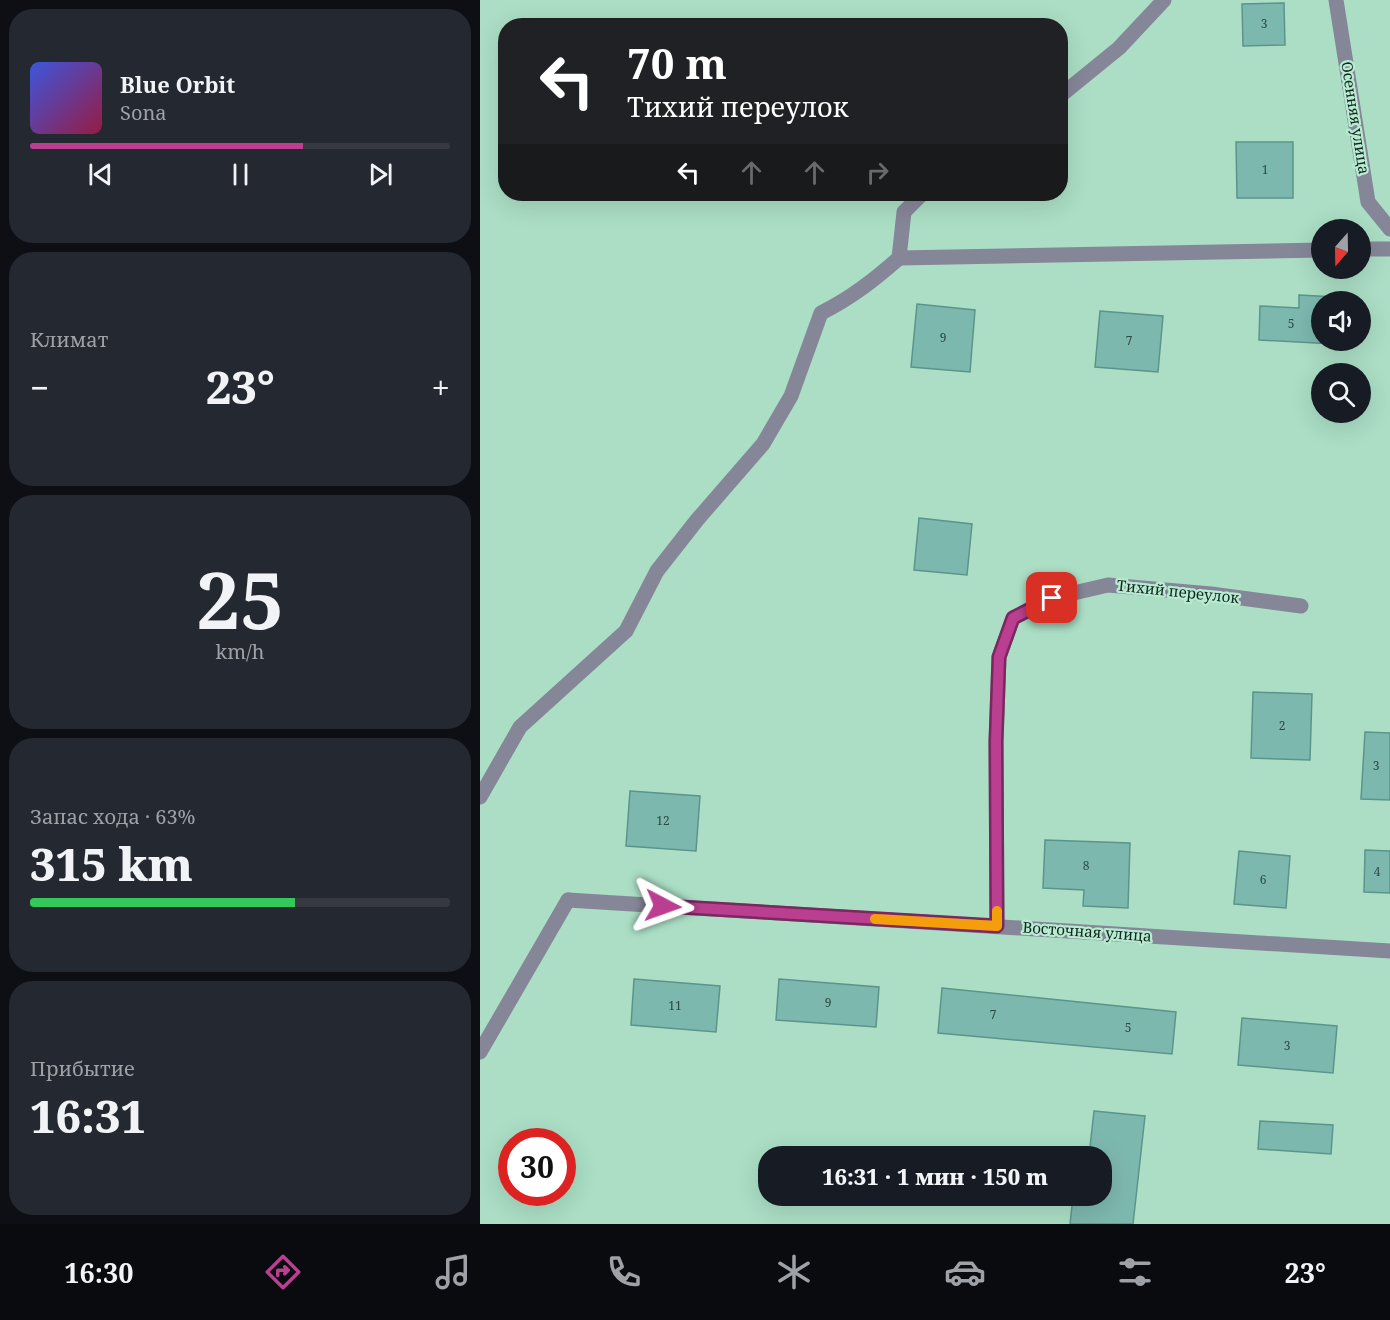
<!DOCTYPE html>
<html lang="ru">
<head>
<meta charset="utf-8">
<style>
  body { margin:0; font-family:"Noto Serif",serif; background:#242831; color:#f1f3f6; height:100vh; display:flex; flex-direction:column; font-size:22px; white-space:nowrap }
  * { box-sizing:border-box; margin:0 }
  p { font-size:20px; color:#9ea1a6 }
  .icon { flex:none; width:33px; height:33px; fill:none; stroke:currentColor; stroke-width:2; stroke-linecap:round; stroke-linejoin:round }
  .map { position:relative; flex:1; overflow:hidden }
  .side { display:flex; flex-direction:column; gap:9px; padding:9px; background:#0d0f14; width:480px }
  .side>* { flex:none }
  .top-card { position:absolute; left:18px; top:18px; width:570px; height:183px; border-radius:24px; box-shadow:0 6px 24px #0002; background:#202124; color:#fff; overflow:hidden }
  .needle { width:39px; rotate:200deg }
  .fabs { position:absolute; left:831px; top:219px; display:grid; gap:12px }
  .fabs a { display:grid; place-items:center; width:60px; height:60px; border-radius:50%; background:#171b24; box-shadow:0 6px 24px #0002; font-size:30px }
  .speed { position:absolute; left:18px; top:1128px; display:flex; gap:12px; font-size:30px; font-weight:700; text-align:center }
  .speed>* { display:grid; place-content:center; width:78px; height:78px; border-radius:50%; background:#171b24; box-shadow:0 6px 24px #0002; line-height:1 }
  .speed .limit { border:9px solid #d22; background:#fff; color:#111 }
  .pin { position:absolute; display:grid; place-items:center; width:51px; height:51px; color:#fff; margin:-26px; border-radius:12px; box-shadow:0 3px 9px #0006 }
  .me { position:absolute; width:66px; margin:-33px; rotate:94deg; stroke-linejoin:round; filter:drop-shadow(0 0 4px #0008) }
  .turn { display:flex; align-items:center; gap:21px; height:126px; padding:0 30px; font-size:27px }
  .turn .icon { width:78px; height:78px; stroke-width:2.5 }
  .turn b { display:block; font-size:42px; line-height:51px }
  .lanes { display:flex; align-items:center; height:57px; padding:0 30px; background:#0003; justify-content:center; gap:30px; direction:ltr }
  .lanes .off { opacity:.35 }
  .big { font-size:45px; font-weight:800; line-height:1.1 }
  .side .card { flex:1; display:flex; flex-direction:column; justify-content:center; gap:9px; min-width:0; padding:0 21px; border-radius:24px; background:#242831 }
  .side .dial { align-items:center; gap:0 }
  .dial b { font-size:78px; line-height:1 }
  .song { display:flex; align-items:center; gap:18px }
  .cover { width:72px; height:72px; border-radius:9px; background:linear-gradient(135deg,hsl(230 70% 55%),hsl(340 70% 35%)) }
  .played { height:6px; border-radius:3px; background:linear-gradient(90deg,#ba3f90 65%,#363941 65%) }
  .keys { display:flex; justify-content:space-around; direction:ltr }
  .heat { display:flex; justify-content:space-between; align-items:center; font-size:33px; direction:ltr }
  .charge { height:9px; border-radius:4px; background:linear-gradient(90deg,#34c759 63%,#363941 0) }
  .trip { position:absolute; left:278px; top:1146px; width:354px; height:60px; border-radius:24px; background:#171b24; box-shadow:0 6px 24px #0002; font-weight:800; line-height:60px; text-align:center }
  .tabs { display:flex; height:96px; justify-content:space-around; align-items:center; background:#090b0e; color:#9ea1a6 }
  .tabs .icon { width:42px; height:42px }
  .tabs .on { color:#ba3f90 }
  .tabs b { font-size:27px; color:#f1f3f6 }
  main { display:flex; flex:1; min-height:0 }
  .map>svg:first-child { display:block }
  .building { fill:#7db8af; stroke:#5a958c; stroke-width:1.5 }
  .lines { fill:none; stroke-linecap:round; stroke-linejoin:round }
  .service { stroke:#868699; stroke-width:15 }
  .minor { stroke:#868699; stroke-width:15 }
  .route-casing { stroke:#79295e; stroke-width:15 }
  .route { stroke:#ba3f90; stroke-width:10 }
  .slow { stroke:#f59e0b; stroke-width:10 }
  .labels { text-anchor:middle; stroke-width:4.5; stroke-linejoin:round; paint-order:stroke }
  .number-label { font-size:12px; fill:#2c4a42 }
  .street-label { font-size:15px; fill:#11261d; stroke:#b8ebd2 }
</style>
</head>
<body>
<main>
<section class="side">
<div class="card">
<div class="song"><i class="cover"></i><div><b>Blue Orbit</b><p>Sona</p></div></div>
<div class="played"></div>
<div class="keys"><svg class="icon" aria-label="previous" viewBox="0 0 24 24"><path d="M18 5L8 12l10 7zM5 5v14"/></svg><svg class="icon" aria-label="pause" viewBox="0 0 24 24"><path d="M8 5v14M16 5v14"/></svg><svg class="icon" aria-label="next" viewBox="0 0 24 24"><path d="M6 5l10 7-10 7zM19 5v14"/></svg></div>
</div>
<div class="card"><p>Климат</p>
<div class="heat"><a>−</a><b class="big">23°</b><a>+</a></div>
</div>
<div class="card dial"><b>25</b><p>km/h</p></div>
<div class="card"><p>Запас хода · 63%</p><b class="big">315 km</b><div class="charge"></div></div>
<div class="card"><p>Прибытие</p><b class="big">16:31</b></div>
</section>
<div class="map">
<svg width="910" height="1224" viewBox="0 0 910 1224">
  <rect width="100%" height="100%" fill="#abdec5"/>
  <g class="building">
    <path d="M 804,3 L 805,45 L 763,46 L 762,4 Z"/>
    <path d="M 756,142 L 813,142 L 813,198 L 757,198 Z"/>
    <path d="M 819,295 L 874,298 L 874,302 L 842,302 L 842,340 L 872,340 L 872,345 L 779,340 L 780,306 L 819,308 Z"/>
    <path d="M 437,304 L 495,310 L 490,372 L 431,367 Z"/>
    <path d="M 620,311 L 683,316 L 678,372 L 615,367 Z"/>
    <path d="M 439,518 L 492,524 L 487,575 L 434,570 Z"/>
    <path d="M 773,692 L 832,694 L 830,760 L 771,758 Z"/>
    <path d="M 885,732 L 910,733 L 910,800 L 881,799 Z"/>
    <path d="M 150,791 L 220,796 L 216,851 L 146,846 Z"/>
    <path d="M 565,840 L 650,843 L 648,908 L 603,906 L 604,890 L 563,888 Z"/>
    <path d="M 885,850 L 910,851 L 910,893 L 884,892 Z"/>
    <path d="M 759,851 L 810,856 L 806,908 L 754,904 Z"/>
    <path d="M 154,979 L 240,986 L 236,1032 L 151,1025 Z"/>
    <path d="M 299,979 L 399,987 L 396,1027 L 296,1020 Z"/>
    <path d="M 462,988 L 696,1012 L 692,1054 L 458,1033 Z"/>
    <path d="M 762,1018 L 857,1026 L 853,1073 L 758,1065 Z"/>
    <path d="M 614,1111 L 665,1116 L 653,1224 L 590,1224 L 593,1197 L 605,1198 L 605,1196 L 621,1196 L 621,1156 L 609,1156 Z"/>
    <path d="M 780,1121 L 853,1125 L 851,1154 L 778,1149 Z"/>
  </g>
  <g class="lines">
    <g class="service">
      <path d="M 580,96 L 639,48 L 684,0"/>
      <path d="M 0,797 L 40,727 L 146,631 L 177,571 L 217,520 L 283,444 L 311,396 L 341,313 C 371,298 394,280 419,258 L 424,212 L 442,194"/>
      <path d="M 0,1052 L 88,900"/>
    </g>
    <g class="minor">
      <path d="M 856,0 L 888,202 L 910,229"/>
      <path d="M 880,249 L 910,249"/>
      <path d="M 419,258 L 842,250"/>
      <path d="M 88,900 L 910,951"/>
      <path d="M 517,926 L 516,741 L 519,657 L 533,618 L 572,598 L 628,585 L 731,594 L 821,606"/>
    </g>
  </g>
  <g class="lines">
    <g class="route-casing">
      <path id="route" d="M 183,906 L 517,926 L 516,741 L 519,657 L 533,618 L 572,598"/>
    </g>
    <use href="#route" class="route"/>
    <path class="slow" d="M 395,919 L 517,926 L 517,911"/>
  </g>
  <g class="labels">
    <g class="number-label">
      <text x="784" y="28">3</text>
      <text x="785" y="174">1</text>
      <text x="811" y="328">5</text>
      <text x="463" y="342">9</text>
      <text x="649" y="345">7</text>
      <text x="802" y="730">2</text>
      <text x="896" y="770">3</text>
      <text x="183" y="825">12</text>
      <text x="606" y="870">8</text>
      <text x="897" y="876">4</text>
      <text x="783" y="884">6</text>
      <text x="348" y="1007">9</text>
      <text x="195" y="1010">11</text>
      <text x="513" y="1019">7</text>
      <text x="648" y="1032">5</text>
      <text x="807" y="1050">3</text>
    </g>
    <g class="street-label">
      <text transform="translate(875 118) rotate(81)" y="5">Осенняя улица</text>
      <text transform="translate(698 592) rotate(6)" y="5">Тихий переулок</text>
      <text transform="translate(607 932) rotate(4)" y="5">Восточная улица</text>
    </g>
  </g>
</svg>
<div class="fabs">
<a><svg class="needle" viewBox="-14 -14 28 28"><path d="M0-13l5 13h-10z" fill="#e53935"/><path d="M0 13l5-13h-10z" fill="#9ea1a6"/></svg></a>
<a><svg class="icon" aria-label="sound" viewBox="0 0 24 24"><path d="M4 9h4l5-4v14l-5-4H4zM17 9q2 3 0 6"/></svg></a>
<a><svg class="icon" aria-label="search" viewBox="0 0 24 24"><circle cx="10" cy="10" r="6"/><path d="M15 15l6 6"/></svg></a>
</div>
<div class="speed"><div class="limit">30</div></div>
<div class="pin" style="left:572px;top:598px;background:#d93025"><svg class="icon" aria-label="arrive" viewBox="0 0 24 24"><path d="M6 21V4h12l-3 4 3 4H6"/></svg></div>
<svg class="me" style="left:183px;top:906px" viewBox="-20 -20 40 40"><path d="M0-17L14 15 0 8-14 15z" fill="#ba3f90" stroke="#fff" stroke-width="4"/></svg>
<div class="trip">16:31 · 1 мин · 150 m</div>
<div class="top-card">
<div class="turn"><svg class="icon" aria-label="left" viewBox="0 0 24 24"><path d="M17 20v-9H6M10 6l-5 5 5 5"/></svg><div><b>70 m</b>Тихий переулок</div></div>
<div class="lanes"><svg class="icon" aria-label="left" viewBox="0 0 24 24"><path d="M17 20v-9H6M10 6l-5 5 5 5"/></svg><svg class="icon off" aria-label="ahead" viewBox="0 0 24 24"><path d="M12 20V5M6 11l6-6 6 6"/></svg><svg class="icon off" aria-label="ahead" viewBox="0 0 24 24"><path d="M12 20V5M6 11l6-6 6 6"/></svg><svg class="icon off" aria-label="right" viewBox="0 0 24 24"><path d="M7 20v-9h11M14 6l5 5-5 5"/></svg></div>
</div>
</div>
</main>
<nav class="tabs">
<b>16:30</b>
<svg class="icon on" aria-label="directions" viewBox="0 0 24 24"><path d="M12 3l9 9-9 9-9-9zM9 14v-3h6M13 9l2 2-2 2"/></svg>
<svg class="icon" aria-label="music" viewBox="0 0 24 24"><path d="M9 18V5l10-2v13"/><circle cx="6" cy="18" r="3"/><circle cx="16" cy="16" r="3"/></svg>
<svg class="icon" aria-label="phone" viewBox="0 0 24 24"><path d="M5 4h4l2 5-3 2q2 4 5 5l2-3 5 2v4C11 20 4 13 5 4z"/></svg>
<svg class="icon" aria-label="climate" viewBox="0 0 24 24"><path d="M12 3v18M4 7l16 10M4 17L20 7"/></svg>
<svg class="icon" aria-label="car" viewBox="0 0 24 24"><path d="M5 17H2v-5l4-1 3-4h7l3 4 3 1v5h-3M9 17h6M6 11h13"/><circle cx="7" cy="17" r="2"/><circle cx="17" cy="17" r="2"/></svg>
<svg class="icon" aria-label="filters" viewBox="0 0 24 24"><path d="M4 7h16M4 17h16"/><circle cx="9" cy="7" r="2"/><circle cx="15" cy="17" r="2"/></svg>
<b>23°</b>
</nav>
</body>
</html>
